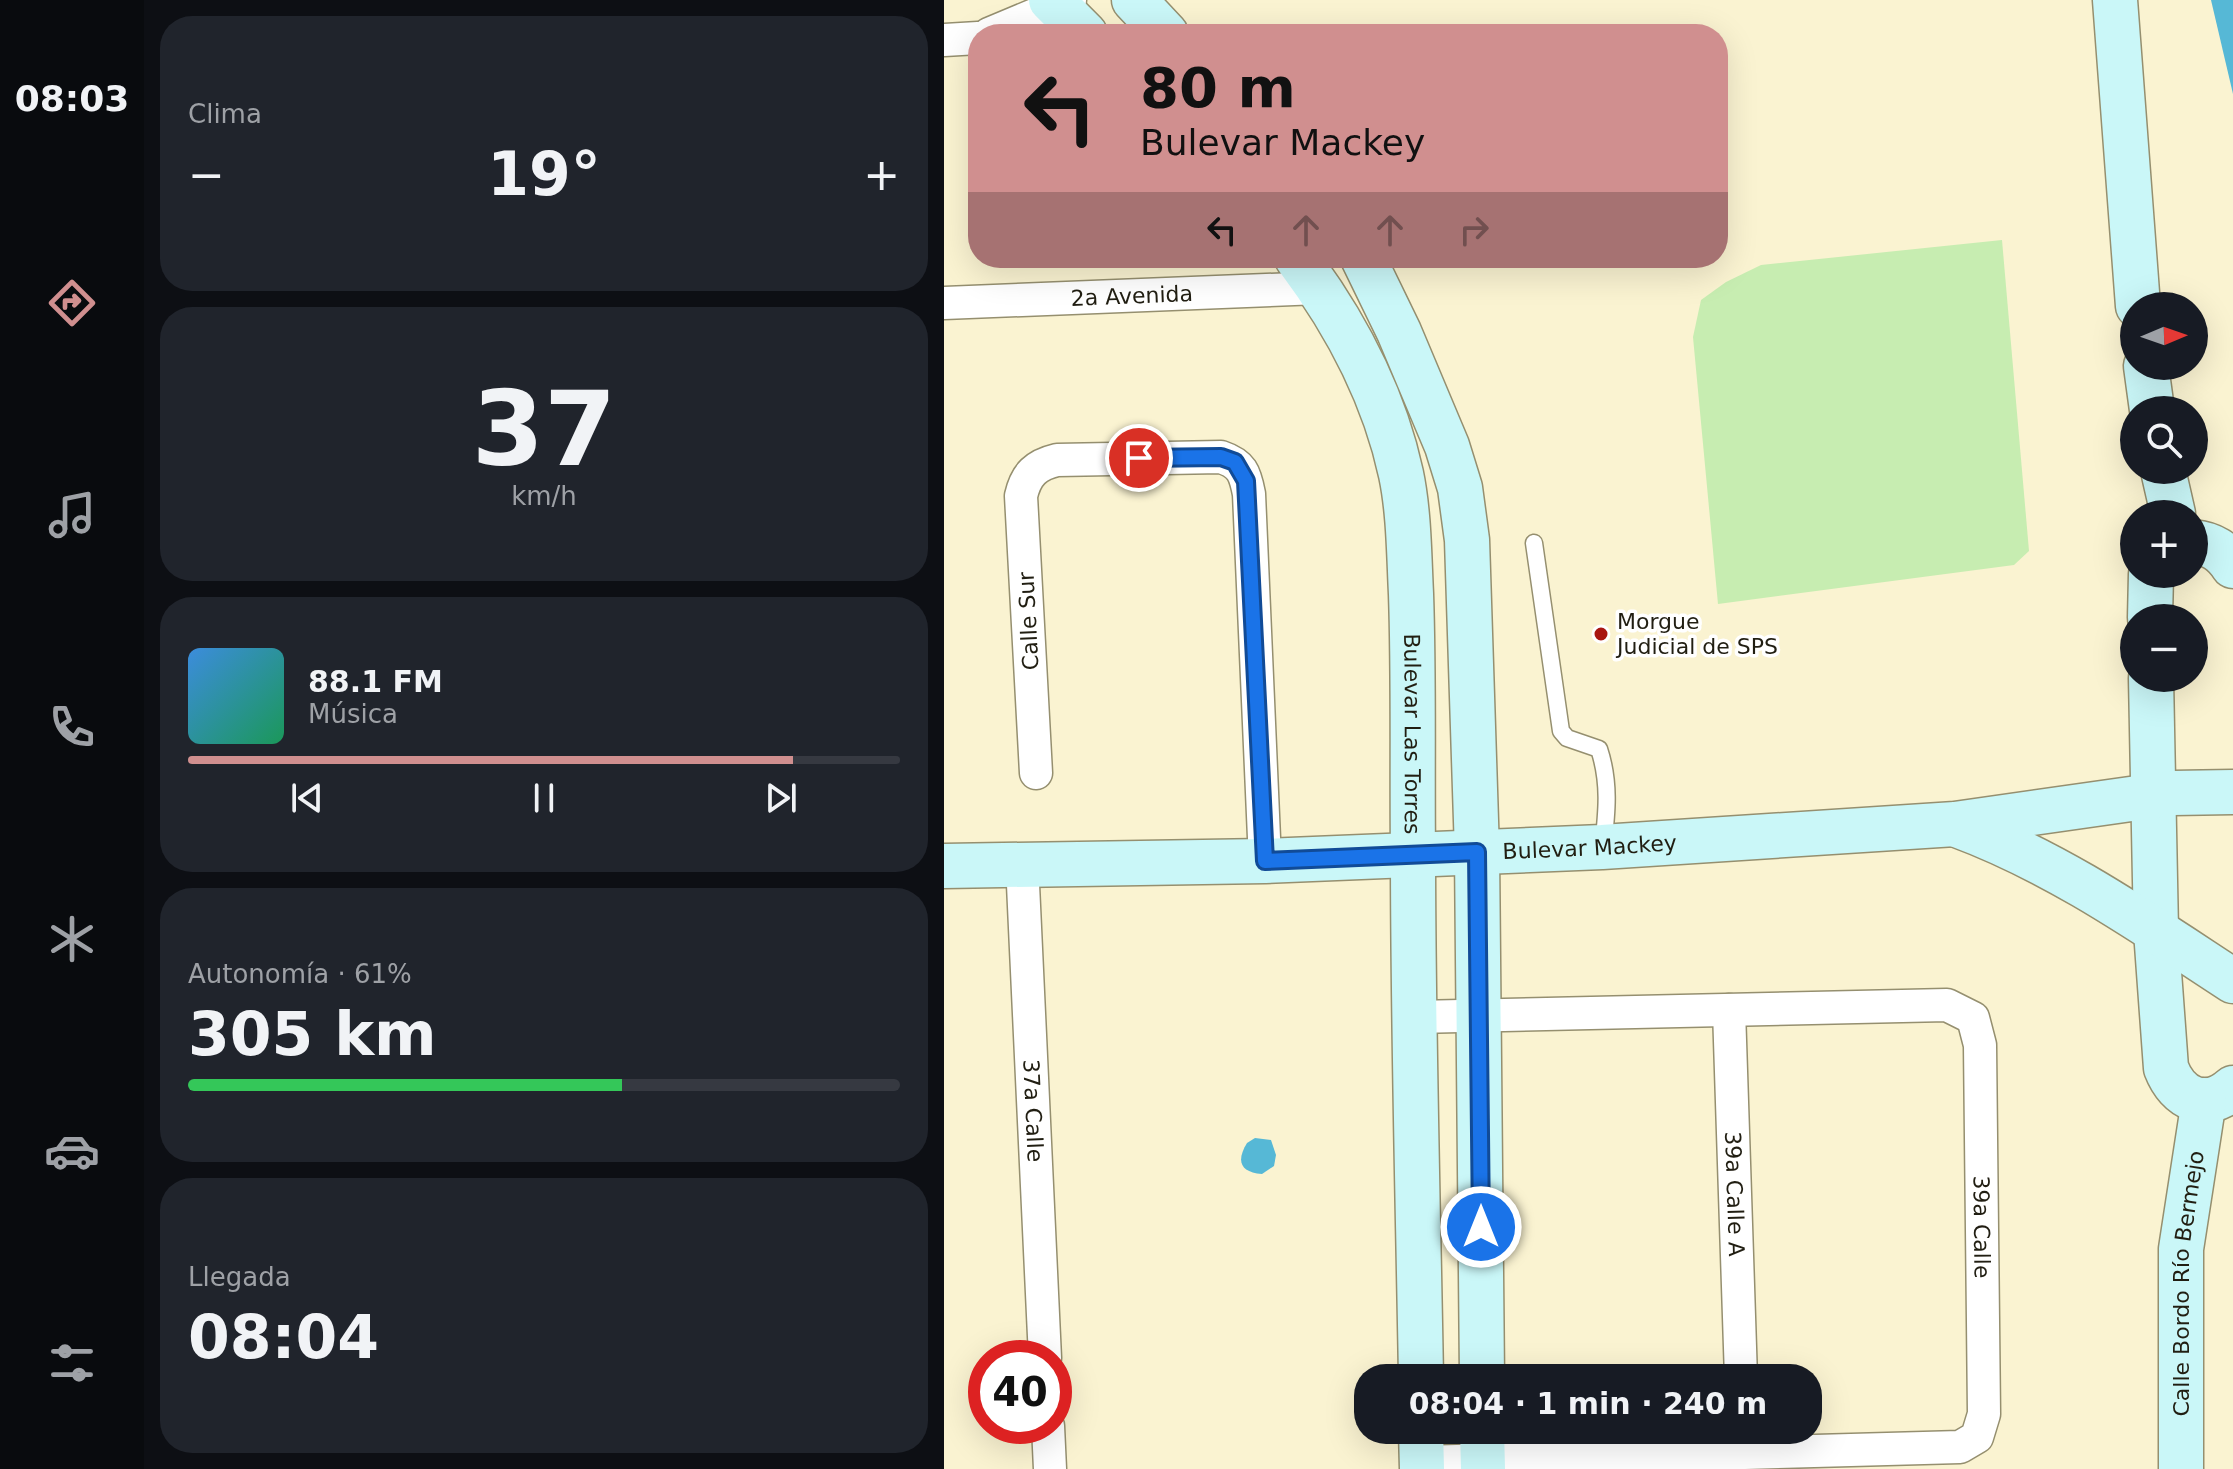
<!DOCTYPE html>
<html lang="es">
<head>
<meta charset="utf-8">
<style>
  body { margin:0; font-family:"DejaVu Sans",sans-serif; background:#20242c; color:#f1f3f6; height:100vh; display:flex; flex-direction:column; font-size:30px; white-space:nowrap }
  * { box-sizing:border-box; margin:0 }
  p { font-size:26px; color:#9ea1a6 }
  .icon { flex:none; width:44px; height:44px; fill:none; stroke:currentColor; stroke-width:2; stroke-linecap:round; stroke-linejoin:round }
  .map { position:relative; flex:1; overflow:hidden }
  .drawer { display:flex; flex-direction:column; gap:16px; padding:16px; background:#0d0f14; width:800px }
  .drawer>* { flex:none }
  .top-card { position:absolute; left:24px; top:24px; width:760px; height:244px; border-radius:32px; box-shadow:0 8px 32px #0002; background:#d08f8f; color:#111; overflow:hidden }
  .needle { width:52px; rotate:88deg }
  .tools { position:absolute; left:1176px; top:292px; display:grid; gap:16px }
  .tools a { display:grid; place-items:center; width:88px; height:88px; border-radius:50%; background:#171b24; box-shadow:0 8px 32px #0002; font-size:40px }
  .speed { position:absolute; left:24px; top:1340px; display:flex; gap:16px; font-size:40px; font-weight:700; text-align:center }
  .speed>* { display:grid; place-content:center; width:104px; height:104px; border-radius:50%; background:#171b24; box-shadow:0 8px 32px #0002; line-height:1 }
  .speed .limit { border:12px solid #d22; background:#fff; color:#111 }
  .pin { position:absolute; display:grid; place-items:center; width:68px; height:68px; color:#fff; margin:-34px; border:4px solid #fff; border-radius:50%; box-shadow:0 2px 8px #0007 }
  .me { position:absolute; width:88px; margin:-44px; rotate:0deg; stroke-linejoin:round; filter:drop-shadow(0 0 6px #0008) }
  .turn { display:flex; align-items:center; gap:28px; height:168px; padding:0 40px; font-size:36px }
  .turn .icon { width:104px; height:104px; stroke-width:2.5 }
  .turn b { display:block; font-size:56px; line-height:68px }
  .lanes { display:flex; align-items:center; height:76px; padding:0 40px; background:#0003; justify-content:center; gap:40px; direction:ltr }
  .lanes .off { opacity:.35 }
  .big { font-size:60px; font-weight:600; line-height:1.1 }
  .drawer .card { flex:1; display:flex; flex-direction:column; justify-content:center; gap:12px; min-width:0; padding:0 28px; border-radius:32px; background:#20242c }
  .drawer .dial { align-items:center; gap:0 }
  .dial b { font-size:104px; line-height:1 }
  .song { display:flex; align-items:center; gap:24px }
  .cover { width:96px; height:96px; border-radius:12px; background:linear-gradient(135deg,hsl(210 70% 55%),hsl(150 70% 35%)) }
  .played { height:8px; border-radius:4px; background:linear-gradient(90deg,#d08f8f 85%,#363941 85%) }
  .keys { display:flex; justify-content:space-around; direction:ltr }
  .heat { display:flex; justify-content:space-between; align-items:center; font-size:44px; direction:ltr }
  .charge { height:12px; border-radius:6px; background:linear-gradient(90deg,#34c759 61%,#363941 0) }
  .trip { position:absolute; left:410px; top:1364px; width:468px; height:80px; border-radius:32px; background:#171b24; box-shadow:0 8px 32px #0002; font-weight:600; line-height:80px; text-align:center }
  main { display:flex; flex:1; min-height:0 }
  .dock { display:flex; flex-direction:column; width:144px; justify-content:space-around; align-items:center; background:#090b0e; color:#9ea1a6 }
  .dock .icon { width:56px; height:56px }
  .dock .active { color:#d08f8f }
  .dock b { font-size:36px; color:#f1f3f6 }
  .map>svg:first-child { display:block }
  .green { fill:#c7edb1 }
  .water { fill:#56b8d6 }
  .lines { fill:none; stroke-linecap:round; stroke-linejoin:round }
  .lane-casing { stroke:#958f6f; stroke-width:19 }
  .street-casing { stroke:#958f6f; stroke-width:35 }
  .secondary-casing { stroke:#958f6f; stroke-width:47 }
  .lane { stroke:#fff; stroke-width:16 }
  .street { stroke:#fff; stroke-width:32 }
  .secondary { stroke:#caf7f8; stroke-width:44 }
  .route-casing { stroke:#114b97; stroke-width:20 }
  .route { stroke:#1a73e8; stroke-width:14 }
  .poi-dot { fill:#a81511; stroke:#fff; stroke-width:3 }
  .labels { text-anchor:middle; stroke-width:7; stroke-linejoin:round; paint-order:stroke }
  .street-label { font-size:22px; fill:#211e12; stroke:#fff }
  .poi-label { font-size:22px; fill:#211e12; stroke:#fff; text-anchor:start }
</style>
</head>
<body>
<main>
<nav class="dock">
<b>08:03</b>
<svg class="icon active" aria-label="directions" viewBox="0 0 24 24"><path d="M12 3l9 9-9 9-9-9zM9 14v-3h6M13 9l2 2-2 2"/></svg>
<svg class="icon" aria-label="music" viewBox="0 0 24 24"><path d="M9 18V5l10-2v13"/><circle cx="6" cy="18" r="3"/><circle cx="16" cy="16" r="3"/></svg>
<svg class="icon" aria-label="phone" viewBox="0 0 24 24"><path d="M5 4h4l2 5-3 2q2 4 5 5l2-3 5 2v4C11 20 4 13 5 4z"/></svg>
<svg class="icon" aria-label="climate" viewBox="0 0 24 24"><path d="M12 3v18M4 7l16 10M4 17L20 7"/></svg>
<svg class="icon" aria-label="car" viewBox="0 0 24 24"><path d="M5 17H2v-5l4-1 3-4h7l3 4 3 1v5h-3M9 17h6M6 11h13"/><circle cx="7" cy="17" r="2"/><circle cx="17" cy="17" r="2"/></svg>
<svg class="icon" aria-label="filters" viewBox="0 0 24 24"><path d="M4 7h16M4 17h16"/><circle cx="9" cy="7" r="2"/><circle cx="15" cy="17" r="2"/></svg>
</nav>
<section class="drawer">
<div class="card"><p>Clima</p>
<div class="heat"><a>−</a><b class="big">19°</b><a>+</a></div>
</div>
<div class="card dial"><b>37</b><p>km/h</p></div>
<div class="card">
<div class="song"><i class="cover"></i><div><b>88.1 FM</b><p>Música</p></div></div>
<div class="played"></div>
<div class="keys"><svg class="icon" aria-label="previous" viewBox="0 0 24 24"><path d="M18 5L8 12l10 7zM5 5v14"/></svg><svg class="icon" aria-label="pause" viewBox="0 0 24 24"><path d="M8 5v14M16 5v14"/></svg><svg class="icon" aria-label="next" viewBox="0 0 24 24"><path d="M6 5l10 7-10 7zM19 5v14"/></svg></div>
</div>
<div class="card"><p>Autonomía · 61%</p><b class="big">305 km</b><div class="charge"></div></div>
<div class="card"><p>Llegada</p><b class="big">08:04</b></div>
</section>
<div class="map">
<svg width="1289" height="1469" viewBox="0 0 1289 1469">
  <rect width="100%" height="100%" fill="#faf3d1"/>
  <path class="green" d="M 1058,240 L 1085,551 L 1070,565 L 774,604 L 749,337 L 757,300 L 782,282 L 817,265 Z"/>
  <g class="water">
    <path d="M 1267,0 L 1289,0 L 1289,94 Z"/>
    <path d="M 311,1138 L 327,1140 L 332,1155 L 330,1166 L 318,1174 C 296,1172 292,1161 303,1143 Z"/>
  </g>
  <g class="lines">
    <g class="lane-casing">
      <path id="lane" d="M 590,543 L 617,731 L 623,738 L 655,749 C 666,782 663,812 659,846"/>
    </g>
    <g class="street-casing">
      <g id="street">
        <path d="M 45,34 L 126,0"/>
        <path d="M 0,40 L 34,38"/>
        <path id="s1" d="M 0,303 L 375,288"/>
        <path d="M 92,773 L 77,496 C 82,474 92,465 113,460 L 277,457 C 298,464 301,473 305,494 L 321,861"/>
        <path id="s2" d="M 78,863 L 101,1358"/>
        <path id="s3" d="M 785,1010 L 797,1378"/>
        <path id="s4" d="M 472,1017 L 1003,1005 L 1029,1018 L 1036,1045 L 1040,1414 L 1033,1437 L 1016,1447 L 478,1462"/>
        <path d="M 104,1426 L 106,1469"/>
      </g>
    </g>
    <g class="secondary-casing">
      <g id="secondary">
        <path d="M 107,0 L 141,34"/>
        <path d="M 190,0 L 222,34"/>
        <path d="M 1171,0 L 1194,306"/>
        <path id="s5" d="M 353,258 C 401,322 440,395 457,474 C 465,512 465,554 467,594 C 470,680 468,767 469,853 C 469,1028 474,1203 477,1378"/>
        <path d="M 419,258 L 455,332 L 503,446 L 516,488 L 523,540 L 533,852 L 538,1378"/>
        <path d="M 1202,366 L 1208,410"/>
        <path d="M 1219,470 L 1229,514"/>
        <path d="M 1250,542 C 1268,544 1279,551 1289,566"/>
        <path d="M 1206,618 L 1207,574"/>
        <path d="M 1207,678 L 1212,931 L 1222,1068 C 1234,1099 1262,1112 1289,1088"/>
        <path d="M 1013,825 C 1113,862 1200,923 1289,981"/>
        <path id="s6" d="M 0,866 L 321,861 L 658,847 L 1011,824 L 1229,793 L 1289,792"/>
        <path d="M 477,1430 L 478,1469"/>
        <path d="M 538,1430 L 539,1469"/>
        <path id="s7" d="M 1237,1469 L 1237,1249 L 1260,1100"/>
      </g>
    </g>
    <use href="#lane" class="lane"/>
    <use href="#street" class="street"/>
    <use href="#secondary" class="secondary"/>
  </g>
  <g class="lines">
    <g class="route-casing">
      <path id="route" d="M 195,458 L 277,457 L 291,462 L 302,481 L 321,861 L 533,852 L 537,1227"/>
    </g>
    <use href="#route" class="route"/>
  </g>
  <circle class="poi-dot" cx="657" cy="634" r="8"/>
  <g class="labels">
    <g class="street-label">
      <text dy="8" stroke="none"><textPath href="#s1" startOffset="188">2a Avenida</textPath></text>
      <text transform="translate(84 621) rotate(-93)" y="8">Calle Sur</text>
      <text dy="8" stroke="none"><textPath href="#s5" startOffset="502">Bulevar Las Torres</textPath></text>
      <text dy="8" stroke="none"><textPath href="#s6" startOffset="646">Bulevar Mackey</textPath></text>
      <text dy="8" stroke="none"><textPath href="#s2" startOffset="248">37a Calle</textPath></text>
      <text dy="8" stroke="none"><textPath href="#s3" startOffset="184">39a Calle A</textPath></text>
      <text dy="8" stroke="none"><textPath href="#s4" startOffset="770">39a Calle</textPath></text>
      <text dy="8" stroke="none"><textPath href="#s7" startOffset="186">Calle Bordo Río Bermejo</textPath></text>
    </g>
    <g class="poi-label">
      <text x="673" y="629">Morgue<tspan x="673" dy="25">Judicial de SPS</tspan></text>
    </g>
  </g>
</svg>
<div class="tools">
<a><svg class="needle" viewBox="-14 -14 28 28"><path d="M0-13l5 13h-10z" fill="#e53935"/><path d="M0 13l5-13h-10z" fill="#9ea1a6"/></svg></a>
<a><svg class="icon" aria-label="search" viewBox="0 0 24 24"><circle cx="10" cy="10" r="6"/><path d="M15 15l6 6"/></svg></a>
<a>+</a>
<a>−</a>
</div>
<div class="speed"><div class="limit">40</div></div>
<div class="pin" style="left:195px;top:458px;background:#d93025"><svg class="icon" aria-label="arrive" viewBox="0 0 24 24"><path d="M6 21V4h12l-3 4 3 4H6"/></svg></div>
<svg class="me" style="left:537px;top:1227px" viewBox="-20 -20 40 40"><circle r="17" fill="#1a73e8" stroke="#fff" stroke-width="3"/><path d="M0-11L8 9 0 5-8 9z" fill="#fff"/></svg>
<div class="trip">08:04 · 1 min · 240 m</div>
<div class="top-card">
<div class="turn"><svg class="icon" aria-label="left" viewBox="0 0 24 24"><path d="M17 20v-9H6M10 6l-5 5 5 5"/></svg><div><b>80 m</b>Bulevar Mackey</div></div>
<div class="lanes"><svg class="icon" aria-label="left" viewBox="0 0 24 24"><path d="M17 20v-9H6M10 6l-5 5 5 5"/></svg><svg class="icon off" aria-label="ahead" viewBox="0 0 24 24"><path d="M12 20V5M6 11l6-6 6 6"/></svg><svg class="icon off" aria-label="ahead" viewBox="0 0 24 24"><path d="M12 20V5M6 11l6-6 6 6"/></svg><svg class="icon off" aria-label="right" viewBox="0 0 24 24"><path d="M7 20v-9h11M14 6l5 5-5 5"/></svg></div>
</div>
</div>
</main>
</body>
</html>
